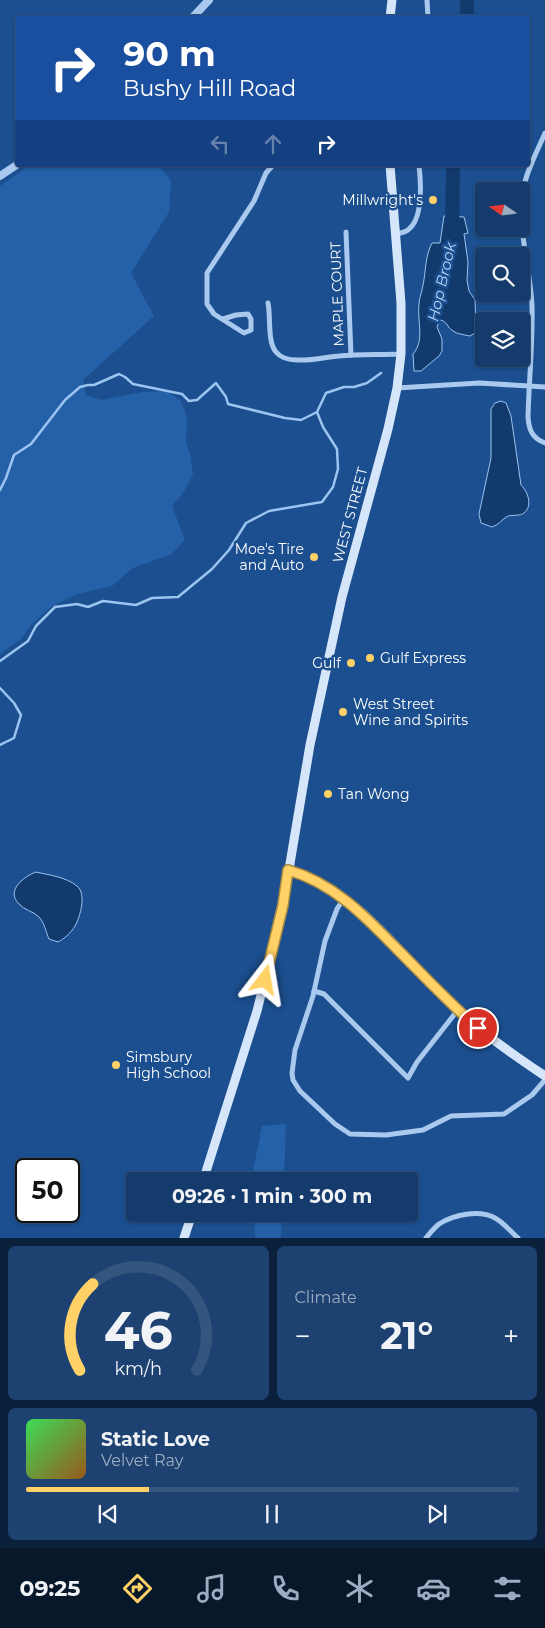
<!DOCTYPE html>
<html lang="en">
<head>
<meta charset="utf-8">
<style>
  body { margin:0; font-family:Montserrat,sans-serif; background:#1d4271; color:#f1f3f6; height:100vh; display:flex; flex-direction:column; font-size:19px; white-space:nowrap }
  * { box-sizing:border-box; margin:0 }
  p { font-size:16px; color:#9dadc1 }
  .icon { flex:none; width:28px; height:28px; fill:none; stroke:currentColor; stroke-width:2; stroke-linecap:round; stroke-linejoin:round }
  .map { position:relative; height:1238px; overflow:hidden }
  .drawer { display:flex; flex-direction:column; gap:8px; padding:8px; background:#0b203b; flex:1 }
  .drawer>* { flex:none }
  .banner { position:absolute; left:15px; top:15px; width:515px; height:152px; border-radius:5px; box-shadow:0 1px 4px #0004,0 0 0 1px #33557e; background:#1a4fa0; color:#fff; overflow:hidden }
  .needle { width:32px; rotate:284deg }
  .buttons { position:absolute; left:475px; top:182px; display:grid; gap:10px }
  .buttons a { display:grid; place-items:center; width:55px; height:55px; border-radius:5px; background:#143b6b; box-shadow:0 1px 4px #0004,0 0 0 1px #33557e; font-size:25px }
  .speed { position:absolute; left:15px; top:1158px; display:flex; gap:10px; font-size:25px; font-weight:700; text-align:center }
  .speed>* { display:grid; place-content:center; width:65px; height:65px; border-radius:50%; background:#143b6b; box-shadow:0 1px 4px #0004,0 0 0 1px #33557e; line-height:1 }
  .speed .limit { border:2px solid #111; border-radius:8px; background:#fff; color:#111 }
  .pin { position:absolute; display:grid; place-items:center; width:42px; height:42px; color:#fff; margin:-21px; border:2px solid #fff; border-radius:50%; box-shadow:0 1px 5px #0007 }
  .me { position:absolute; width:55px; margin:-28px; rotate:14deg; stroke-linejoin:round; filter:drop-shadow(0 0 4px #0008) }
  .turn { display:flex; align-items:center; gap:18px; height:105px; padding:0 25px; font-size:22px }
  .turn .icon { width:65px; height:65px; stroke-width:2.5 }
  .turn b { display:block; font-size:35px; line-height:42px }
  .lanes { display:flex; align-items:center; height:48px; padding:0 25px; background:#0003; justify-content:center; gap:25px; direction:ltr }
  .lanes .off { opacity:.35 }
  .big { font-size:38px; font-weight:700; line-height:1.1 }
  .drawer .tile { flex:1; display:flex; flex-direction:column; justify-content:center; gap:8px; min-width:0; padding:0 18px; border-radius:8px; background:#1d4271 }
  .drawer .dial { align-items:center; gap:0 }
  .dial svg { height:130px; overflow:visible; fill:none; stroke:#33557e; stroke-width:7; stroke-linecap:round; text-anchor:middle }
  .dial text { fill:#f1f3f6; stroke:none }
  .song { display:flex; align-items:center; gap:15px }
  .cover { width:60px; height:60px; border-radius:8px; background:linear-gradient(135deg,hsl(130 70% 55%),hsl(30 70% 35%)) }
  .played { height:5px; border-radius:2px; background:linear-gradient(90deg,#ffd166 25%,#33557e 25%) }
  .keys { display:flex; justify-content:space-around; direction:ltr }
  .heat { display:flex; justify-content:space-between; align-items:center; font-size:28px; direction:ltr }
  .drawer .tiles { flex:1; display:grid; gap:8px; grid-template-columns:1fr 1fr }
  .tile:last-child { grid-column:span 2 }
  .trip { position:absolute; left:126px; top:1172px; width:292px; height:50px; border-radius:5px; background:#143b6b; box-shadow:0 1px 4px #0004,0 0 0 1px #33557e; font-weight:700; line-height:50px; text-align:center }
  .menu { display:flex; height:80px; justify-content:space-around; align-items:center; background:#08182b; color:#9dadc1 }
  .menu .icon { width:35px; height:35px }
  .menu .selected { color:#ffd166 }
  .menu b { font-size:22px; color:#f1f3f6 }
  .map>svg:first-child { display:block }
  .green { fill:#2461a8 }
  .water { fill:#123a6d; stroke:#9cc4f0 }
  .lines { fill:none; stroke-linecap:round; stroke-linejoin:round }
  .stream { stroke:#9cc4f0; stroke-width:2.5 }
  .river { stroke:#123a6d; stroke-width:14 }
  .minor { stroke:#a9c9ee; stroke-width:5 }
  .tertiary { stroke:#a9c9ee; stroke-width:8 }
  .secondary { stroke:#d6e6fa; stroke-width:9 }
  .route-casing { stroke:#a68842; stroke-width:12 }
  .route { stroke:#ffd166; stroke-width:9 }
  .poi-dot { fill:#ffd166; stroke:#1b4f8f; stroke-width:2 }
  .labels { text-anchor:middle; stroke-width:5; stroke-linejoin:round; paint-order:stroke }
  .poi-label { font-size:14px; fill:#fff; stroke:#1b4f8f; text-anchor:start }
  .street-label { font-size:14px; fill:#fff; stroke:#1b4f8f }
  .water-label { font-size:15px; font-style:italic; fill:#b5d3f5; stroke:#1b4f8f }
</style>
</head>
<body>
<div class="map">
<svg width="545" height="1238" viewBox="0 0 545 1238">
  <rect width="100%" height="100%" fill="#1b4f8f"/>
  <g class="green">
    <path d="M 30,165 L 158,165 L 171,181 L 169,212 L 131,273 L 154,316 L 83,380 L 86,395 L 101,400 L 142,392 L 166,391 L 180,400 L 185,410 L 187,422 L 186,443 L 190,454 L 193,475 L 183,493 L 172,506 L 185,540 L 172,554 L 133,568 L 112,586 L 77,594 L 51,607 L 32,624 L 21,639 L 0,654 L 0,186 Z"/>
    <path d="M 286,1124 L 284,1181 L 251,1181 L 262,1126 Z"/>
    <path d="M 254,1214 L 282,1214 L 281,1238 L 255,1238 Z"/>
  </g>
  <g class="water">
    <path d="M 444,216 L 464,217 L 468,233 L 464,234 L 468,262 L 467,280 L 469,291 L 475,300 L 476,330 L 475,333 L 470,336 C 465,335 457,334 453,331 C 447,327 447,321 440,320 L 437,327 L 442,339 L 442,351 L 439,356 L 421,371 L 414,371 L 413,354 C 425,341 417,321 419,304 C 419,298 422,292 423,285 C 426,271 425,256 432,243 L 440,243 Z"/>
    <path d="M 501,401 L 506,403 L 511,416 L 521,485 C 528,492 533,506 524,513 C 520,516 513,515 508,516 C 502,519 499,525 492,527 L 481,523 L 479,514 L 491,458 L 491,409 L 495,403 Z"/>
    <path d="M 36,872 C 49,875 66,877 77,886 C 87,894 80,917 75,926 C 71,933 64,939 58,942 L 49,939 C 46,932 44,922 39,917 C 33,911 24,910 19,904 C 5,890 25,876 36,872 Z"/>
  </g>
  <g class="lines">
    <g class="stream">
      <path d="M 0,490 L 6,478 L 14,455 L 31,444 L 65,400 L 80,387 L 88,385 L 94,385 L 119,374 L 125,377 L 133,384 L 182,394 L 189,401 L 197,400 L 216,383 L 226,397 L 228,404 L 285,418 L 301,420 L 317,412"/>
      <path d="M 0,661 L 28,641 L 36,626 L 55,607 L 77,604 L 88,607 L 103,601 L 136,605 L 152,598 L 178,597 L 212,569 L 229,550 L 246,523 L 269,511 L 322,502 L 333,487 L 338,469 L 337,449 L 323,427 L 317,412 L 326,393 L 344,387 L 354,387 L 367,383 L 381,373"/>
      <path d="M 0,688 L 14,703 L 21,715 L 14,738 L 0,745"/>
    </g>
    <g class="river">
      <path d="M 467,0 L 467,18"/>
      <path d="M 452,236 L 453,165"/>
    </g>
    <g class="minor">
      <path d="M 427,0 L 428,18"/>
      <path d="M 545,133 C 537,152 526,171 523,191 C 517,228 530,267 532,305 C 533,342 529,379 528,417 C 529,430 532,438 545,443"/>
      <path d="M 346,232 L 351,355"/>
      <path d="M 397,234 C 400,233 404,233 408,230 C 424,218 421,183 419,165"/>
      <path d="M 268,303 C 271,317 267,341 276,352 C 281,358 289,360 297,360 C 311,361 325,357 339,356 C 359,354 380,355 401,354"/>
      <path d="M 223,319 L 236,315 L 248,314 L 251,319 L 251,330 L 244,333 L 214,314 L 207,304 L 207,273 L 254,201 L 266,173 L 273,165"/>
      <path d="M 397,388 L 479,383 L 545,387"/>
      <path d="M 344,898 L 337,909 L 325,941 L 313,996 L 295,1050 L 292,1073 L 293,1080 L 300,1091 L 335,1124 L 350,1134 L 386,1135 L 423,1130 L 451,1116 L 504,1114 L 532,1095 L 545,1080"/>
      <path d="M 314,991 L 324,994 L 408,1078 L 417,1062 L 457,1011"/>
      <path d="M 426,1238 C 430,1233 434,1228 439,1224 C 453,1215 479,1209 495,1218 C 503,1222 511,1232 518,1238"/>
    </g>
    <g class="tertiary">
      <path d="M 192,18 L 209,0"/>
      <path d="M 0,176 L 18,164"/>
    </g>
    <g class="secondary">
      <path d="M 390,18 L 392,0"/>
      <path d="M 288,870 C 361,891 406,963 459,1012 C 486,1036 515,1056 545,1076"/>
      <path d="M 203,1181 L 257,1011 L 273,947 L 283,905 L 310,745 L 342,597 L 388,429 L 397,388 L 401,354 L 401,303 L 390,165"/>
      <path d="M 184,1238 L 192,1214"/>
    </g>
  </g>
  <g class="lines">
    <g class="route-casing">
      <path id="route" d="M 265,980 L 283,905 L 288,870 C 333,883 364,915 396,948 C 423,975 449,1003 478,1028"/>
    </g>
    <use href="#route" class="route"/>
  </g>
  <g class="poi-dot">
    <circle cx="433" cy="200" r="5"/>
    <circle cx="314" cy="557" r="5"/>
    <circle cx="370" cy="658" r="5"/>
    <circle cx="351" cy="663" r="5"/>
    <circle cx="343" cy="712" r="5"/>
    <circle cx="328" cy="794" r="5"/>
    <circle cx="116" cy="1065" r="5"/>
  </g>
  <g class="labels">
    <g class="poi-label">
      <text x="423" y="205" text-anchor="end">Millwright's</text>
      <text x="304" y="554" text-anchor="end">Moe's Tire<tspan x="304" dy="16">and Auto</tspan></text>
      <text x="380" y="663">Gulf Express</text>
      <text x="341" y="668" text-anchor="end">Gulf</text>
      <text x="353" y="709">West Street<tspan x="353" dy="16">Wine and Spirits</tspan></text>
      <text x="338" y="799">Tan Wong</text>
      <text x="126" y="1062">Simsbury<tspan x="126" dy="16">High School</tspan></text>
    </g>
    <g class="street-label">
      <text transform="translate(337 294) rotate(-92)" y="5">MAPLE COURT</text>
      <text transform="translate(350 515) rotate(-75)" y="5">WEST STREET</text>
    </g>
    <g class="water-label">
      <text transform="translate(442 282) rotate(-77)" y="5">Hop Brook</text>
    </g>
  </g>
</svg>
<div class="buttons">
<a><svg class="needle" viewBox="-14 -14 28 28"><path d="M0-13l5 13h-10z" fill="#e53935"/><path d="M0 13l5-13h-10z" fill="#9dadc1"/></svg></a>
<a><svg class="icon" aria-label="search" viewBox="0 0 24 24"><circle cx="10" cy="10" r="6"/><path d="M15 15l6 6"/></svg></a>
<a><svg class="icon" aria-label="layers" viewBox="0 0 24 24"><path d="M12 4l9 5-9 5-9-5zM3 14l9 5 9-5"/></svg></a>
</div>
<div class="speed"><div class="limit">50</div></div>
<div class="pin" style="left:478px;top:1028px;background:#d93025"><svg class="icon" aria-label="arrive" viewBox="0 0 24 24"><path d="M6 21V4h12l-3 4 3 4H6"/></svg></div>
<svg class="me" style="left:265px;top:980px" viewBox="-20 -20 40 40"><path d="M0-17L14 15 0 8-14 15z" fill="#ffd166" stroke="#fff" stroke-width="4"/></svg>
<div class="trip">09:26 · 1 min · 300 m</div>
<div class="banner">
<div class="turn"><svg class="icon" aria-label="right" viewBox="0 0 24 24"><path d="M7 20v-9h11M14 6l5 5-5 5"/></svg><div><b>90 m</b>Bushy Hill Road</div></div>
<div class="lanes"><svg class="icon off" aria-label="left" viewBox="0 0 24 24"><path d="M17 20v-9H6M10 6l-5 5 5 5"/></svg><svg class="icon off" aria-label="ahead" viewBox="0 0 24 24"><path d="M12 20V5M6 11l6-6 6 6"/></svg><svg class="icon" aria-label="right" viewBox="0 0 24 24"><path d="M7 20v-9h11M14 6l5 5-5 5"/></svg></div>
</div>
</div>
<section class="drawer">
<div class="tiles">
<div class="tile dial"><svg viewBox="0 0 100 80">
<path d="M14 69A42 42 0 1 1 86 69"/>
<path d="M14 69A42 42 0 0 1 22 16" stroke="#ffd166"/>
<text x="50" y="56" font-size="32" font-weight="700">46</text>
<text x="50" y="72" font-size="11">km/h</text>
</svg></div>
<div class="tile"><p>Climate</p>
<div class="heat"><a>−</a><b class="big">21°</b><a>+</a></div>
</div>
<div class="tile">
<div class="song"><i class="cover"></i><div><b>Static Love</b><p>Velvet Ray</p></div></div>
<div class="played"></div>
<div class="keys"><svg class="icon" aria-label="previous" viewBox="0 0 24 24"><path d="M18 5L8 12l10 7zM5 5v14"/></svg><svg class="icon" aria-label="pause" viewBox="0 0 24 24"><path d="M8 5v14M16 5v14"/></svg><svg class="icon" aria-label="next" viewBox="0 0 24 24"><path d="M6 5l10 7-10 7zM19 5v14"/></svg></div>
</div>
</div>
</section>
<nav class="menu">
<b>09:25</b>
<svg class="icon selected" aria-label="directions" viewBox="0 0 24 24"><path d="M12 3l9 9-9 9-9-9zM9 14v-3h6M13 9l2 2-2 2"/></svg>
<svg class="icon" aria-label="music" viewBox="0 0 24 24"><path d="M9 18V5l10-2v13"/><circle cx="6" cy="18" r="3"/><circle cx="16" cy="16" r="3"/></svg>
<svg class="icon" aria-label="phone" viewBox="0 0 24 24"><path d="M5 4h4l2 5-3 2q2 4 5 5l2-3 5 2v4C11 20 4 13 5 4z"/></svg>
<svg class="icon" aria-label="climate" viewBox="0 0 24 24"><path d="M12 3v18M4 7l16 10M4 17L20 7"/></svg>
<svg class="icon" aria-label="car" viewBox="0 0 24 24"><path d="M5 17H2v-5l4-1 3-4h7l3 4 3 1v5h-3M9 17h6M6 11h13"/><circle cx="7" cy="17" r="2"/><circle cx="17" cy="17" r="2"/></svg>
<svg class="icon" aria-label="filters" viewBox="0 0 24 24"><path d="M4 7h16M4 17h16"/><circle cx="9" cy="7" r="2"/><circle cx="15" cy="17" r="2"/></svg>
</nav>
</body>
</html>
